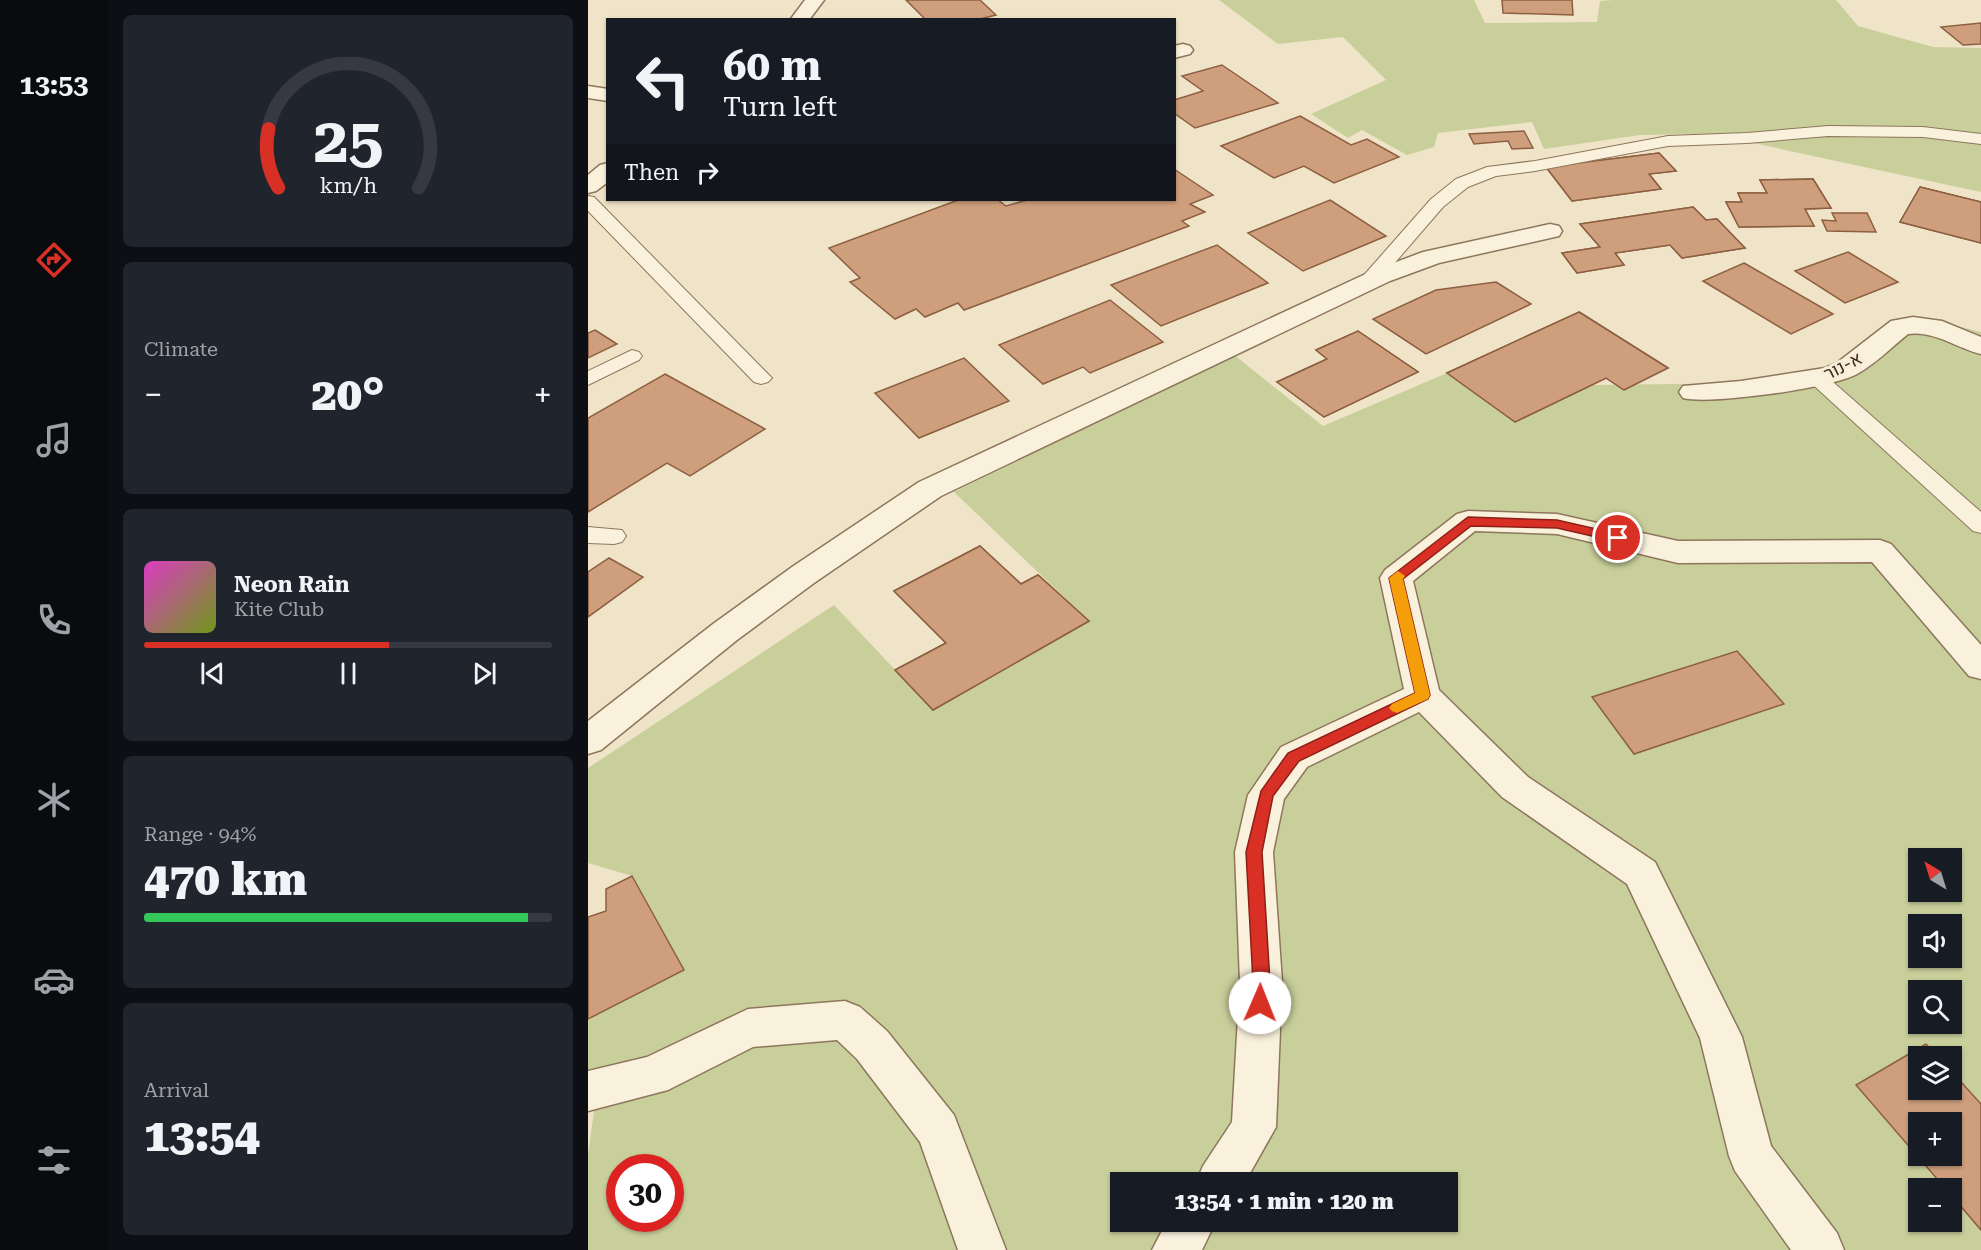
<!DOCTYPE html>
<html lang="en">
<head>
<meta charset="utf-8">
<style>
  body { margin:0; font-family:"Roboto Serif",Heebo,serif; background:#20242c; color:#f1f3f6; height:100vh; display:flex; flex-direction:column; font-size:22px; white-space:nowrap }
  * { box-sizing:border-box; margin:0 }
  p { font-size:20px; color:#9ea1a6 }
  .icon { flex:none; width:33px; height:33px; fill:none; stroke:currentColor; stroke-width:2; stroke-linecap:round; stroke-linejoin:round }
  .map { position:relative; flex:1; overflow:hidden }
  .sheet { display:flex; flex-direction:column; gap:15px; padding:15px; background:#0d0f14; width:480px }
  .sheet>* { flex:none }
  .hud { position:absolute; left:18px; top:18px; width:570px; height:183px; border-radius:0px; box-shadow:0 2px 4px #0004; background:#171b24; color:#f1f3f6; overflow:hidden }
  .needle { width:39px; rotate:322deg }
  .tools { position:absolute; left:1320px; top:848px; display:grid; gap:12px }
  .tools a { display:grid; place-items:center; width:54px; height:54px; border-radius:0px; background:#171b24; box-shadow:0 2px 4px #0004; font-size:30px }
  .speed { position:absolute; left:18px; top:1154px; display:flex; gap:12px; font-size:30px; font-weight:700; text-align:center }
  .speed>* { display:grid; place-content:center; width:78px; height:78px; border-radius:50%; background:#171b24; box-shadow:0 2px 4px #0004; line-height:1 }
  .speed .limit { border:9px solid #d22; background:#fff; color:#111 }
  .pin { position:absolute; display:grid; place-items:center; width:51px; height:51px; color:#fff; margin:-26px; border:3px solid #fff; border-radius:50%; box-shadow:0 2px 6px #0007 }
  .me { position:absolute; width:66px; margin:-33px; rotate:1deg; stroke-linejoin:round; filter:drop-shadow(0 0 4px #0008) }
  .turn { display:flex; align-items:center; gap:21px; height:126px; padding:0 18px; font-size:27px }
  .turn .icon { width:78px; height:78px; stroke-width:2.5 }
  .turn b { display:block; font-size:42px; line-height:51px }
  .then { display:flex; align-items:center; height:57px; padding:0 18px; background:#0003; gap:12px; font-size:22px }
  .big { font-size:45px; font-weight:800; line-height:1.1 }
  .sheet .tile { flex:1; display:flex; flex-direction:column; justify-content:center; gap:9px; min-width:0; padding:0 21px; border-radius:9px; background:#20242c }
  .sheet .dial { align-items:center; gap:0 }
  .dial svg { height:156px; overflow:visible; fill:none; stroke:#363941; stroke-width:7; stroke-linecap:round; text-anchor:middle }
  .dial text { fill:#f1f3f6; stroke:none }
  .song { display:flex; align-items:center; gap:18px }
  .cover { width:72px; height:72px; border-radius:9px; background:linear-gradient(135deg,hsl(310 70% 55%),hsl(80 70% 35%)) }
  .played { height:6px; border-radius:3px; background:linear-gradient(90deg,#d93025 60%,#363941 60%) }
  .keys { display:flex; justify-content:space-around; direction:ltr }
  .heat { display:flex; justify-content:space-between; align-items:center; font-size:33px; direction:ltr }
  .charge { height:9px; border-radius:4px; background:linear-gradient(90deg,#34c759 94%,#363941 0) }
  .trip { position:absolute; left:522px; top:1172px; width:348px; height:60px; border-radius:0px; background:#171b24; box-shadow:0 2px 4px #0004; font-weight:800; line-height:60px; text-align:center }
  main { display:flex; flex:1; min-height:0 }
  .tab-bar { display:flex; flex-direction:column; width:108px; justify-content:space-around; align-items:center; background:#090b0e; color:#9ea1a6 }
  .tab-bar .icon { width:42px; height:42px }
  .tab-bar .on { color:#d93025 }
  .tab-bar b { font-size:27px; color:#f1f3f6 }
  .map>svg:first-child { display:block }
  .green { fill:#c9cf9b; fill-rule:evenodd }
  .building { fill:#cf9f7d; stroke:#8d5f41; stroke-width:1.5; fill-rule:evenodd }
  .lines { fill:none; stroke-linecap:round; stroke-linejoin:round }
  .service-casing { stroke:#8d765c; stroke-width:2 }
  .minor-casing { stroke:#8d765c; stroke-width:3 }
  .tertiary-casing { stroke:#8d765c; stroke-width:3 }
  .service { fill:#faf1dc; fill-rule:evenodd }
  .minor { fill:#faf1dc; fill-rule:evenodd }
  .tertiary { fill:#faf1dc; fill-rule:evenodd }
  .route { fill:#d93025; stroke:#8d1f18; stroke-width:1.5 }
  .slow { fill:#f59e0b }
  .labels { text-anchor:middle; stroke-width:6; stroke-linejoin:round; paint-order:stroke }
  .street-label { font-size:18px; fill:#3d2e20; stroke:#f7eed8 }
</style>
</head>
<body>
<main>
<nav class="tab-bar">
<b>13:53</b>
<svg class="icon on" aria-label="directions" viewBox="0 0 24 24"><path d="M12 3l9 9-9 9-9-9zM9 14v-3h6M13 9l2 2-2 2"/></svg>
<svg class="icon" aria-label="music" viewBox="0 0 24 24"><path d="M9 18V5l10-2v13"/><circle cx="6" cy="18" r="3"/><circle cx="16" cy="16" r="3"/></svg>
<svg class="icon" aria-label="phone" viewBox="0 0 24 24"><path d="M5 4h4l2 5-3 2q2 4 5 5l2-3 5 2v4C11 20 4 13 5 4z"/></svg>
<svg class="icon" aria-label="climate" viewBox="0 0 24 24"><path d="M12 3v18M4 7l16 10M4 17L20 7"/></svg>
<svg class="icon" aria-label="car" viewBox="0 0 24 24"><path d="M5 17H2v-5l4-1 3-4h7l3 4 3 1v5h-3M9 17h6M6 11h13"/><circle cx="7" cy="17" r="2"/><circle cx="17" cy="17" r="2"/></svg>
<svg class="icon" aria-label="filters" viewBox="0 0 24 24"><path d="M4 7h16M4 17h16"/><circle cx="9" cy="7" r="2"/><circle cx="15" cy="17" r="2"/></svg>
</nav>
<section class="sheet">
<div class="tile dial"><svg viewBox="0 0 100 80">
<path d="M14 69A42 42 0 1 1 86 69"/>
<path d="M14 69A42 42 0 0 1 9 39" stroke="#d93025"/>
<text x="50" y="56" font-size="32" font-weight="700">25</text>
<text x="50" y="72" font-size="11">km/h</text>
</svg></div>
<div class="tile"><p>Climate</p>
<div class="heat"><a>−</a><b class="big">20°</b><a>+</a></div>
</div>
<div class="tile">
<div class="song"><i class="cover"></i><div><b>Neon Rain</b><p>Kite Club</p></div></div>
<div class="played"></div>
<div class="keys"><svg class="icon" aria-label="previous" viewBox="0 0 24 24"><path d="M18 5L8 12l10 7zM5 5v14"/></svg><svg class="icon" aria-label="pause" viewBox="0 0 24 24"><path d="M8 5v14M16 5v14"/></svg><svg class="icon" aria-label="next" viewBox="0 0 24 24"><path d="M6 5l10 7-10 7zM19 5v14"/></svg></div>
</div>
<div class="tile"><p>Range · 94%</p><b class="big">470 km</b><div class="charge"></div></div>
<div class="tile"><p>Arrival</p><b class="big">13:54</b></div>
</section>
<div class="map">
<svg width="1393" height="1250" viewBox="0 0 1393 1250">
  <rect width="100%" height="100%" fill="#f0e4c8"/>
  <g class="green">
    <path d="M 631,0 L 886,0 L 897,23 L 1009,22 L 1012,1 L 1025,0 L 1248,0 L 1270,26 L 1345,47 L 1393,48 L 1393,192 L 1123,134 L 1052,135 L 956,149 L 944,122 L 850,133 L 846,147 L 819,155 L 774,130 L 760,138 L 723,114 L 798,80 L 755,37 L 690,44 Z"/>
    <path d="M 1327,316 L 1393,332 L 1393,1250 L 0,1250 L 0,1155 L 8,1096 L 0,1092 L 0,1014 L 96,970 L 44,876 L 0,863 L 0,768 L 246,605 L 345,710 L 501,621 L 366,492 L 646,355 L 735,426 L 859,373 L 927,422 L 1002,385 L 1253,382 L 1303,325 ZM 1330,858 L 1364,858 L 1364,891 L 1330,891 ZM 1330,924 L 1364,924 L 1364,957 L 1330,957 ZM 1330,990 L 1364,990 L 1364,1023 L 1330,1023 ZM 1330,1056 L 1364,1056 L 1364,1089 L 1330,1089 ZM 1330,1122 L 1364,1122 L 1364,1155 L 1330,1155 ZM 32,1167 L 82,1167 L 82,1218 L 32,1218 ZM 532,1182 L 860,1182 L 860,1221 L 532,1221 ZM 1330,1188 L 1364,1188 L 1364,1221 L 1330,1221 Z"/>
  </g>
  <g class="building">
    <path d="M 318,0 L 392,0 L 408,15 L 388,20 L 338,20 Z"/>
    <path d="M 914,0 L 984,0 L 985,15 L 915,13 Z"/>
    <path d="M 1393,23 L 1393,44 L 1375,45 L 1353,27 Z"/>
    <path d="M 634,65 L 690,103 L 607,128 L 586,113 L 586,100 L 615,91 L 594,76 Z"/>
    <path d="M 712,116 L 763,145 L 779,139 L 811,157 L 746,183 L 716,166 L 686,178 L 633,146 Z"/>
    <path d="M 936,131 L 945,148 L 924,149 L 920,141 L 886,144 L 881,134 Z"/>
    <path d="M 1071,153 L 1088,171 L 1061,174 L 1073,189 L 984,201 L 958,167 Z"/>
    <path d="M 1071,153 L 1088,171 L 1061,174 L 1073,189 L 984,201 L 958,167 Z"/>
    <path d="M 586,169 L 625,195 L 602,204 L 617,212 L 594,221 L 601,226 L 376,310 L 370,303 L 337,317 L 328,309 L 307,319 L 262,282 L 272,278 L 241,248 L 370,200 L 410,200 L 418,206 L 439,200 L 586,200 Z"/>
    <path d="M 1225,179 L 1243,208 L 1217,209 L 1226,226 L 1151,227 L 1138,202 L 1154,202 L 1150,193 L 1179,193 L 1172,180 Z"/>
    <path d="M 1225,179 L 1243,208 L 1217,209 L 1226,226 L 1151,227 L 1138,202 L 1154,202 L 1150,193 L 1179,193 L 1172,180 Z"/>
    <path d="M 1332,187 L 1393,202 L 1393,243 L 1312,222 Z"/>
    <path d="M 1332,187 L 1393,202 L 1393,243 L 1312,222 Z"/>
    <path d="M 742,200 L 798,236 L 715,271 L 660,233 Z"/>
    <path d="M 1105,207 L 1118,220 L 1129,219 L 1157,248 L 1094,258 L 1082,245 L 1027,253 L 1036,265 L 989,273 L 974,253 L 1012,247 L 992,224 Z"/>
    <path d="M 1105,207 L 1118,220 L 1129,219 L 1157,248 L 1094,258 L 1082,245 L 1027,253 L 1036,265 L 989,273 L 974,253 L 1012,247 L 992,224 Z"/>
    <path d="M 1244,213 L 1279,213 L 1288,232 L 1239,231 L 1234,220 L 1248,221 Z"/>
    <path d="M 629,245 L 680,283 L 573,326 L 523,285 Z"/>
    <path d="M 1260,252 L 1310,282 L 1257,303 L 1207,271 Z"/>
    <path d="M 1156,263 L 1245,314 L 1203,334 L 1115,281 Z"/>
    <path d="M 908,282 L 943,304 L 838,354 L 785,319 L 848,290 Z"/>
    <path d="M 522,300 L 575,342 L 502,373 L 495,367 L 455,384 L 411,345 Z"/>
    <path d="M 991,312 L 1080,368 L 1036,390 L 1018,378 L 927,422 L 859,373 Z"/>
    <path d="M 991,312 L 1080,368 L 1036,390 L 1018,378 L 927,422 L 859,373 Z"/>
    <path d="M 7,330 L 29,344 L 0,358 L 0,333 Z"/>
    <path d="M 770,331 L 830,372 L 736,417 L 689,382 L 739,359 L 728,350 Z"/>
    <path d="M 770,331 L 830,372 L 736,417 L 689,382 L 739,359 L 728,350 Z"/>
    <path d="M 376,358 L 421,401 L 331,438 L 287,393 Z"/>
    <path d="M 77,374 L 177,429 L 102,476 L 79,463 L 0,512 L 0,418 Z"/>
    <path d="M 392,546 L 433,584 L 450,575 L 501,621 L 345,710 L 307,670 L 358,643 L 306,591 Z"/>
    <path d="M 392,546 L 433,584 L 450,575 L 501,621 L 345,710 L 307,670 L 358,643 L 306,591 Z"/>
    <path d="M 21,558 L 55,577 L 0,617 L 0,572 Z"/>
    <path d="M 1149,651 L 1196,704 L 1046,754 L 1004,697 Z"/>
    <path d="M 44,876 L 96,970 L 0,1019 L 0,917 L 18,911 L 18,889 Z"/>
    <path d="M 1338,1044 L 1349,1056 L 1330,1056 L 1330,1089 L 1364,1089 L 1364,1072 L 1393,1104 L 1393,1230 L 1364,1196 L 1364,1188 L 1357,1188 L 1268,1085 ZM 1330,1122 L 1364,1122 L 1364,1155 L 1330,1155 Z"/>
  </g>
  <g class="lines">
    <g class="service-casing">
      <g id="service">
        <path d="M 1240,126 L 1335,127 L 1393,134 L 1393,144 L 1335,137 L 1240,136 L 1159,143 L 1080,146 L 947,171 L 908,176 L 880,187 L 855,207 L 786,287 L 772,287 L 769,283 L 843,199 L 868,179 L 899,167 L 947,161 L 1080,136 L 1159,133 Z"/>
        <path d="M 0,196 L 6,197 L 180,374 L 184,378 L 180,382 L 173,384 L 166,382 L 0,211 Z"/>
        <path d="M 44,350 L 51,352 L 54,356 L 51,360 L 0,385 L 0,371 Z"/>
        <path d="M 1230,373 L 1237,375 L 1393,512 L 1393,533 L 1385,531 L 1223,383 L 1219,379 L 1223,375 Z"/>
        <path d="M 0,527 L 34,530 L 38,536 L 34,542 L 26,544 L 0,543 Z"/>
      </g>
    </g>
    <g class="minor-casing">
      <g id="minor">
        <path d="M 595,44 L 602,46 L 605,50 L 602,54 L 586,58 L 586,46 Z"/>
        <path d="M 0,86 L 20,89 L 20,101 L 0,98 Z"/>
        <path d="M 962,224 L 971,226 L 974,231 L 971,236 L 851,263 L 802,281 L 353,496 L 226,583 L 149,640 L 13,750 L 0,754 L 0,721 L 125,624 L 204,567 L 331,482 L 784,271 L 835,252 Z"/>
        <path d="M 1325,317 L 1354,321 L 1393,337 L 1393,354 C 1369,348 1345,330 1320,334 C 1304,347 1287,364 1269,374 C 1244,388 1123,405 1095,398 L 1091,392 L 1095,386 L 1153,381 L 1237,368 L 1250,362 L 1303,321 Z"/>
        <path d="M 880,511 L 969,514 L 1090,541 L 1292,540 L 1303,544 L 1393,645 L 1393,679 L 1381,676 L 1284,562 L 1090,563 L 969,534 L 887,531 L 825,581 L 851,690 L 940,777 L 1067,862 L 1154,1037 L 1183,1146 L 1249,1233 L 1256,1250 L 1203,1250 L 1147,1171 L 1141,1156 L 1112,1038 L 1039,884 L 914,797 L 831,712 L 719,767 L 696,799 L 685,852 L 694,982 L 688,1127 L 657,1182 L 608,1182 L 615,1166 L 644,1122 L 652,982 L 647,852 L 660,795 L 693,747 L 816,689 L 792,578 L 797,570 L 869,514 Z"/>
        <path d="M 257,1001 L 272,1007 L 299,1031 L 366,1115 L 418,1250 L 370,1250 L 332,1142 L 269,1059 L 249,1040 L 165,1047 L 80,1090 L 0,1111 L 0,1071 L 59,1057 L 160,1009 Z"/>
        <path d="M 579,1221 L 628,1221 L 614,1250 L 564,1250 Z"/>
      </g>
    </g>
    <g class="tertiary-casing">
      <g id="tertiary">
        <path d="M 217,0 L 236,0 L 221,20 L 202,20 Z"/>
        <path d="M 20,163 L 20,182 L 8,191 L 0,193 L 0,175 L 12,165 Z"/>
      </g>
    </g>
    <use href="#service" class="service"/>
    <use href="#minor" class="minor"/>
    <use href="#tertiary" class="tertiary"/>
  </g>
  <path class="route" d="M 880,517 L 969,520 L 1030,534 L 1036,538 L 1030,542 L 969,528 L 883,526 L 815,579 L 842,695 L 840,699 L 711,761 L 685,796 L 674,852 L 682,982 L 679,1008 L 672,1010 L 666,1008 L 664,1003 L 665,982 L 658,852 L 673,791 L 700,753 L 827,693 L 801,578 Z"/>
  <path class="slow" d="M 810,571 L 817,576 L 815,579 L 842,695 L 840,699 L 809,713 L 804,711 L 801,708 L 804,704 L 827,693 L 801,578 Z"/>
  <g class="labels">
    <g class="street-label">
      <text transform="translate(1255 366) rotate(-27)" y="6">א-נור</text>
    </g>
  </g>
</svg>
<div class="tools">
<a><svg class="needle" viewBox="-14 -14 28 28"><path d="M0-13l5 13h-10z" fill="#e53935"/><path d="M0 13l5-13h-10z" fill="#9ea1a6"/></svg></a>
<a><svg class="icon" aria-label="sound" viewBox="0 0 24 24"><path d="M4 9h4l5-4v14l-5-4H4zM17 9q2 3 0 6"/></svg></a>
<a><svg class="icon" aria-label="search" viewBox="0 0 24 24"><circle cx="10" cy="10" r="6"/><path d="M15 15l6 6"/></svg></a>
<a><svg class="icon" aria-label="layers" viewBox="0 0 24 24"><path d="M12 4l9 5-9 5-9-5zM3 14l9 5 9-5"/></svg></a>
<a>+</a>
<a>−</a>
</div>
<div class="speed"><div class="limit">30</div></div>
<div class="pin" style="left:1030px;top:538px;background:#d93025"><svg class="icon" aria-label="arrive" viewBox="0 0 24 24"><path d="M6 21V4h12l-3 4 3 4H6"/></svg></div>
<svg class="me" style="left:672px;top:1003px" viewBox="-20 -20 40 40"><circle r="19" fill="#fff"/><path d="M0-13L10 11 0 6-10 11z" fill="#d93025"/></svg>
<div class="trip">13:54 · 1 min · 120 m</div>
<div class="hud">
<div class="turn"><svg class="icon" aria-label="left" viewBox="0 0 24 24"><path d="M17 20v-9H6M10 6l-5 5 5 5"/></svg><div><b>60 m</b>Turn left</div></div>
<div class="then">Then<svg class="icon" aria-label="right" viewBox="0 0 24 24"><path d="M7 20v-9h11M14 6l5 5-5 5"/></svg></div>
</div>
</div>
</main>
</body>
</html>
